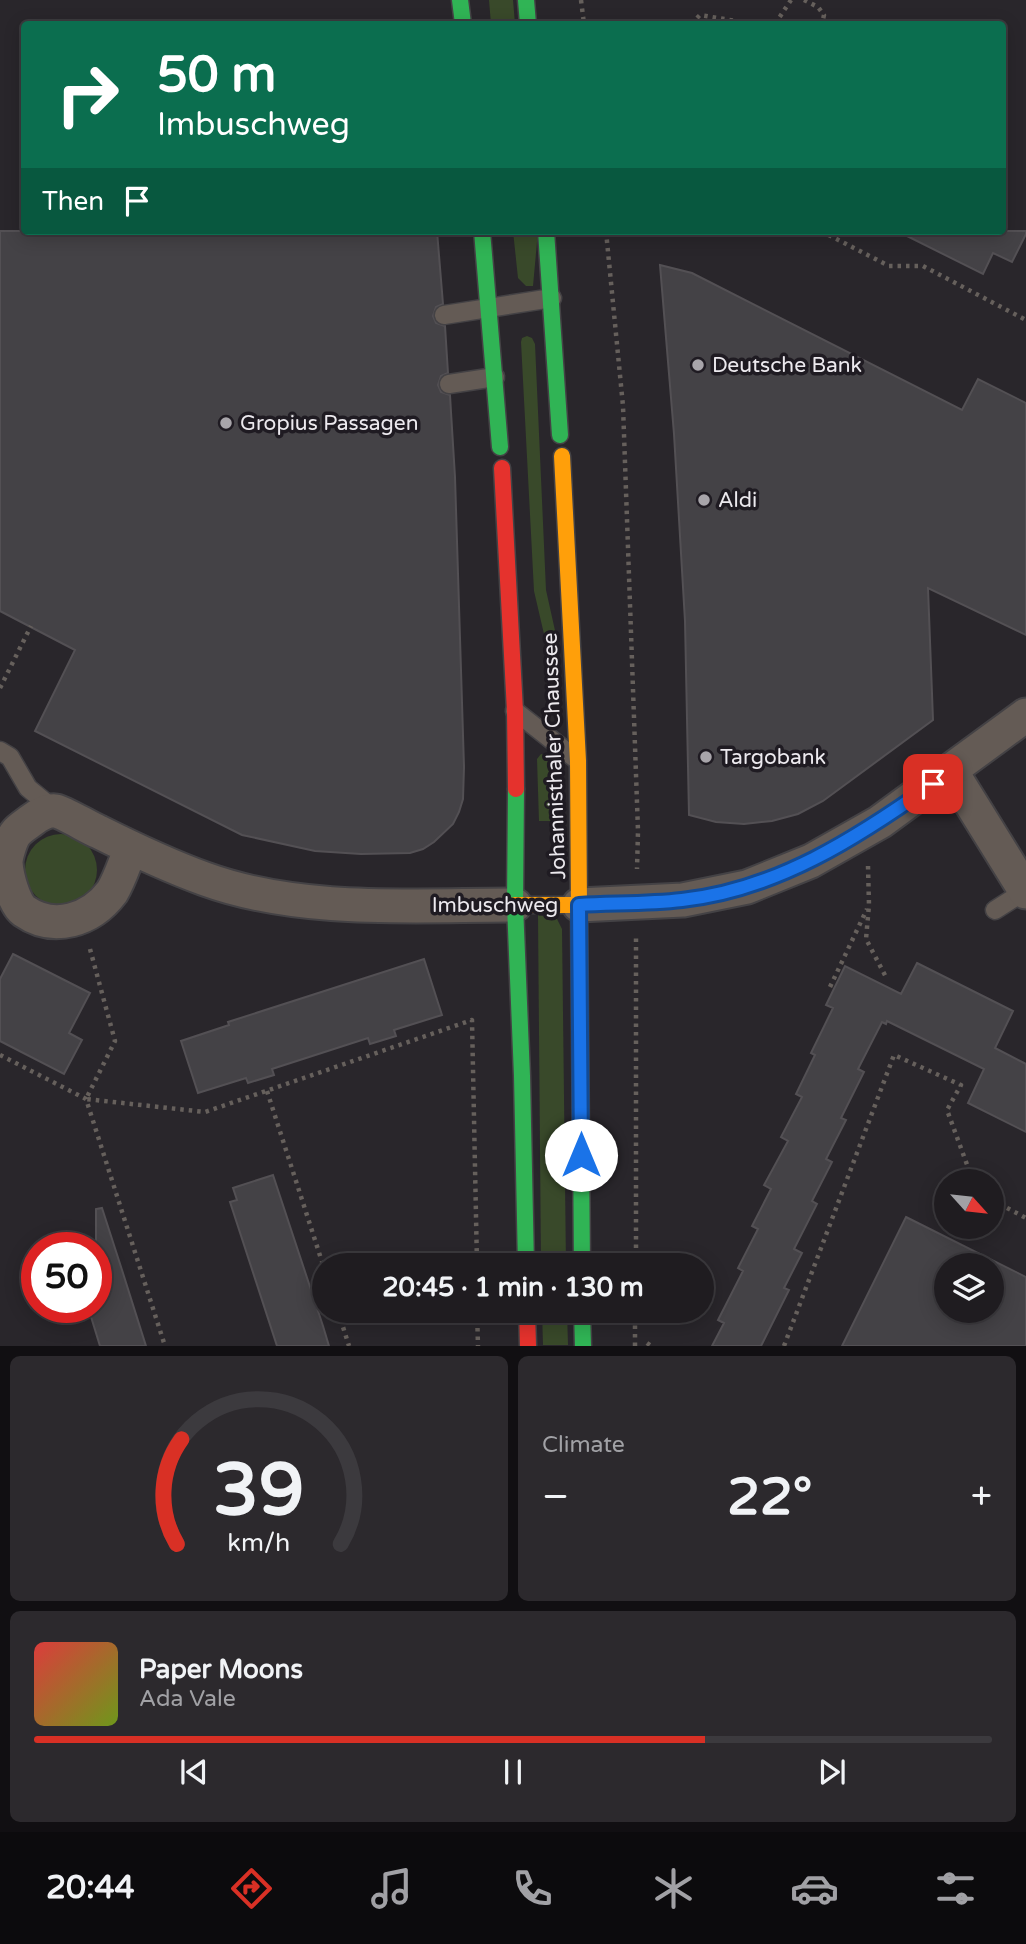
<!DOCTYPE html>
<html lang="en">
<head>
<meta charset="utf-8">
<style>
  body { margin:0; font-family:"Varela Round",sans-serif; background:#2c292d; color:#f1f3f6; height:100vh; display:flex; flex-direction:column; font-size:26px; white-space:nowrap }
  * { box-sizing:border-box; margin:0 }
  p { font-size:23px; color:#a1a1a5 }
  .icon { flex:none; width:38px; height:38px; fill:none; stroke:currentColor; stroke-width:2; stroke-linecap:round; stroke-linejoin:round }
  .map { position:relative; height:1346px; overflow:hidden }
  .side { display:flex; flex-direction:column; gap:10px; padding:10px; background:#110f12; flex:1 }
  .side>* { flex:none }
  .banner { position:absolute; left:21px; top:21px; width:985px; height:214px; border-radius:7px; box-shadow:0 4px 18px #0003,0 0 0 2px #3c3a3e; background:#0b6e4f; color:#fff; overflow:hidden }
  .needle { width:46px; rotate:117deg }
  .buttons { position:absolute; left:934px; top:1169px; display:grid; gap:14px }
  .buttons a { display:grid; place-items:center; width:70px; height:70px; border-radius:50%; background:#1f1c20; box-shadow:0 4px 18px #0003,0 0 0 2px #3c3a3e; font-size:35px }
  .speed { position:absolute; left:21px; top:1232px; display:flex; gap:14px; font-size:35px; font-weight:700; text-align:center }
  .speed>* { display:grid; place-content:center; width:91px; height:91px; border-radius:50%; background:#1f1c20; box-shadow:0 4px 18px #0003,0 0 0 2px #3c3a3e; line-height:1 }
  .speed .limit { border:10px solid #d22; background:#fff; color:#111 }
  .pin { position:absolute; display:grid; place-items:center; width:60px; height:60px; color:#fff; margin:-30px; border-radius:14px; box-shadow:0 4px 10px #0006 }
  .me { position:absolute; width:77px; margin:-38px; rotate:0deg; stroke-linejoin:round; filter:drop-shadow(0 0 5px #0008) }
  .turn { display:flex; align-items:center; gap:24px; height:147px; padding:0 21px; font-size:32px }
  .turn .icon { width:91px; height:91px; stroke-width:2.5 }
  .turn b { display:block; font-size:49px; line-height:60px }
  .then { display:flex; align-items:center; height:66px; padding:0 21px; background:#0003; gap:14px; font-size:26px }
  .big { font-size:52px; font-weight:700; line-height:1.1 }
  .side .widget { flex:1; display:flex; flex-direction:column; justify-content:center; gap:10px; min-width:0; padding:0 24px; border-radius:10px; background:#2c292d }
  .side .dial { align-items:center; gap:0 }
  .dial svg { height:182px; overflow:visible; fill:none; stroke:#3c3a3e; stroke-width:7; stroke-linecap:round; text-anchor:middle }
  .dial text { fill:#f1f3f6; stroke:none }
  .song { display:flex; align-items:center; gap:21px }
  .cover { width:84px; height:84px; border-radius:10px; background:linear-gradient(135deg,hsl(0 70% 55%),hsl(80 70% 35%)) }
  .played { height:7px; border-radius:4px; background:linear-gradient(90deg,#d93025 70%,#3c3a3e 70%) }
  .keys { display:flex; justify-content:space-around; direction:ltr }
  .heat { display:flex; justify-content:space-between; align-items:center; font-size:38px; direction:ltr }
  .side .tiles { flex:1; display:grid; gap:10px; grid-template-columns:1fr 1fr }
  .widget:last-child { grid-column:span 2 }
  .trip { position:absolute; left:312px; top:1253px; width:402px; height:70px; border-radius:35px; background:#1f1c20; box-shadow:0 4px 18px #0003,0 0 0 2px #3c3a3e; font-weight:700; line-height:70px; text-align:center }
  .tabs { display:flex; height:112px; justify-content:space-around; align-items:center; background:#0c0b0d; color:#a1a1a5 }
  .tabs .icon { width:49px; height:49px }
  .tabs .on { color:#d93025 }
  .tabs b { font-size:32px; color:#f1f3f6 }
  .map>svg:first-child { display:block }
  .green { fill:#39492a }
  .building { fill:#444246; stroke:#535054; stroke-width:2; fill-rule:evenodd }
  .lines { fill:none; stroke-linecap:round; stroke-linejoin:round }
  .lane-casing { stroke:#444245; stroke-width:21 }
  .street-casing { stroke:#444245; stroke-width:37 }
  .fast-casing { stroke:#444245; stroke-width:19 }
  .slow-casing { stroke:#444245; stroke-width:19 }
  .jam-casing { stroke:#444245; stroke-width:19 }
  .path { stroke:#66605c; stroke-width:4.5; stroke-dasharray:3.5 5; stroke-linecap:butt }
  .lane { stroke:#645b55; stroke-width:18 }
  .street { stroke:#645b55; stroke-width:33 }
  .fast { stroke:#30b455; stroke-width:16 }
  .slow { stroke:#ff9f0a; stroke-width:16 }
  .jam { stroke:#e5322d; stroke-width:16 }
  .route-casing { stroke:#114b97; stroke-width:18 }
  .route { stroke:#1a73e8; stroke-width:12 }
  .poi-dot { fill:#a8a5aa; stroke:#1f1b22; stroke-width:2.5 }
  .labels { text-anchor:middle; stroke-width:7; stroke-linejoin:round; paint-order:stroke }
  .poi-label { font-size:21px; fill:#ece9ee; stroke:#1f1b22; text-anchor:start }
  .street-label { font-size:21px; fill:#ece9ee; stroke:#1f1b22 }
</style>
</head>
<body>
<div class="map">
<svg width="1026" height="1346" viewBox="0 0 1026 1346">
  <rect width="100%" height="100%" fill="#29262b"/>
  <g class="green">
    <path d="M 489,0 L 513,0 L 515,24 L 491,24 Z"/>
    <path d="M 513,231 L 538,231 L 533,286 L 526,286 L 518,278 Z"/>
    <path d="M 527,336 L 532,338 L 535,344 L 546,590 L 558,644 L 557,702 L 553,703 L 546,696 L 547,647 L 534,591 L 521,342 L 522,338 Z"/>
    <path d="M 541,754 C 562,759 562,804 562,821 L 539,821 L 537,759 Z"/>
    <circle cx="61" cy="870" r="36"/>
    <path d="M 538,915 L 557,919 L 562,929 L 566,1265 L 541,1265 Z"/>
    <path d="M 542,1311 L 567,1311 L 568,1345 L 543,1345 Z"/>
  </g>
  <g class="building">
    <path d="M 0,231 L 437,231 L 443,304 L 436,307 L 433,316 L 436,323 L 445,326 L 448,373 L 441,376 L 438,385 L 441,392 L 450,395 L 451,412 L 455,477 L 464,767 L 463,799 L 459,812 L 453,824 L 434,842 L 423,849 L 410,853 L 361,854 L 315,851 L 242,835 L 35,731 L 75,650 L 0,611 Z"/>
    <path d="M 897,231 L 1026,231 L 1026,234 L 1012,262 L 993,253 L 983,274 Z"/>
    <path d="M 660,265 L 692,273 L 962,410 L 978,379 L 1026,403 L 1026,635 L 928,588 L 933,720 L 823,801 L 798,814 L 772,821 L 744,824 L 716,822 L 689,815 L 685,621 L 674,434 Z"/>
    <path d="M 13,954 L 90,993 L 69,1033 L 82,1040 L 64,1074 L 0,1041 L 0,979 Z"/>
    <path d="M 424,959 L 442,1015 L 394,1030 L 396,1036 L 370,1044 L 368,1038 L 272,1069 L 274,1075 L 248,1083 L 246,1078 L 198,1093 L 181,1041 L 229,1025 L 228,1022 Z"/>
    <path d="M 917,963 L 1013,1011 L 995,1048 L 1026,1064 L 1026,1132 L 968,1103 L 984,1069 L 887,1021 L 886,1024 L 882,1022 L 858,1069 L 864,1072 L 841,1118 L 846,1120 L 826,1159 L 832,1162 L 812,1201 L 817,1204 L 794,1249 L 802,1253 L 784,1288 L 789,1290 L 761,1346 L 712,1346 L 724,1323 L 718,1320 L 743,1271 L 738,1268 L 758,1229 L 752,1226 L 771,1189 L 764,1185 L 788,1141 L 781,1137 L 802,1097 L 796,1094 L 815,1055 L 811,1053 L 833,1008 L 826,1005 L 845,966 L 901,994 Z"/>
    <path d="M 273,1175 L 323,1326 L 329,1346 L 277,1346 L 230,1202 L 237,1200 L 233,1188 Z"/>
    <path d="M 102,1208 L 122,1270 L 146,1346 L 100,1346 L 88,1307 L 96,1307 L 96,1209 Z"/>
    <path d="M 906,1217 L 1026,1277 L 1026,1346 L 842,1346 ZM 947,1265 L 992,1265 L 992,1311 L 947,1311 Z"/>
  </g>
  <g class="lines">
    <g class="lane-casing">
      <g id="lane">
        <path d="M 444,315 L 552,298"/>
        <path d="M 449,384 L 495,377"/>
        <path d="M 515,711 L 576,759"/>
        <path d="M 0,751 L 10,757 L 28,788 L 56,811"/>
        <path d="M 995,910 L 1025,891"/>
      </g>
    </g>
    <g class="street-casing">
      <g id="street">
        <path d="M 951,771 L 1026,892"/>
        <path d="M 131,848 C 125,862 120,879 112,892 C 91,920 54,932 24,911 C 14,904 7,876 6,863 C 6,856 11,839 16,833 C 20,828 27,824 32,820 C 38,815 48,810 56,811 C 65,813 89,828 99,832 C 133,849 169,866 205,879 C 301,914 414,905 515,905"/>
        <path d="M 579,905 L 683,900 L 747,887 L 811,861 L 880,822 L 1026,715"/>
      </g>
    </g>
    <g class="fast-casing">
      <g id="fast">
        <path d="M 460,0 L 463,24"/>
        <path d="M 526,0 L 528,24"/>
        <path d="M 482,231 L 500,447"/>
        <path d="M 546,231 L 560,435"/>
        <path d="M 516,789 L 515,905 L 522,1076 L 526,1265"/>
        <path d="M 579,908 L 582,1265"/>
        <path d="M 582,1311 L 583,1346"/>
      </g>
    </g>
    <g class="slow-casing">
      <g id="slow">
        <path d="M 562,456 L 578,761 L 579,908"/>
        <path d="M 515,905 L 579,905"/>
      </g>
    </g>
    <g class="jam-casing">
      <g id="jam">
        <path d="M 502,468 L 515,711 L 516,789"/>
        <path d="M 527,1311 L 528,1346"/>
      </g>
    </g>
    <g class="path">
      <path d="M 581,0 L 584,24"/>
      <path d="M 804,0 L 818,7 L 824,15 L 822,24"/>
      <path d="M 691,24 L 700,15 L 754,24"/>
      <path d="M 775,24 L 791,0"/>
      <path d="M 606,231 L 623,406 L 638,831 L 637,869"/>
      <path d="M 821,231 L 889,266 L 923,266 L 1026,320"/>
      <path d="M 0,688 L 31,626"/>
      <path d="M 868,866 L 869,905 L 866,939 L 887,979"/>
      <path d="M 90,949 L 115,1041 L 86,1099 L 205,1112 L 472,1020 L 477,1265"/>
      <path d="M 830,987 L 867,909"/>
      <path d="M 0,1055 L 86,1099 L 165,1346"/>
      <path d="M 267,1091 L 324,1268"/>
      <path d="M 992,1200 L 1026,1218"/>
      <path d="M 636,1265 L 636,934"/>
      <path d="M 338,1311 L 349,1346"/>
      <path d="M 477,1311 L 478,1346"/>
      <path d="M 647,1343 L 651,1346"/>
      <path d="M 635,1346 L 635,1311"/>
      <path d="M 784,1346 L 894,1055 L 961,1085 L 947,1110 L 973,1181"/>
    </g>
    <use href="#lane" class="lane"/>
    <use href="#street" class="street"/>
    <use href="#fast" class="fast"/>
    <use href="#slow" class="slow"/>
    <use href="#jam" class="jam"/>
  </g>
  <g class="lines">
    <g class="route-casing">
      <path id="route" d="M 581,1155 L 579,905 C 613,903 648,904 682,900 C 776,890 857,838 933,784"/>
    </g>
    <use href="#route" class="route"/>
  </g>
  <g class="poi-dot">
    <circle cx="698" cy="365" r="7"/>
    <circle cx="226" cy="423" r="7"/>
    <circle cx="704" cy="500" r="7"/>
    <circle cx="706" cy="757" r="7"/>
  </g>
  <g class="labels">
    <g class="poi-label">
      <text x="712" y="372">Deutsche Bank</text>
      <text x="240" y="430">Gropius Passagen</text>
      <text x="718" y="507">Aldi</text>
      <text x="720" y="764">Targobank</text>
    </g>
    <g class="street-label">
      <text transform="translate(554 756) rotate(-92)" y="7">Johannisthaler Chaussee</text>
      <text x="495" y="912">Imbuschweg</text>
    </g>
  </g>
</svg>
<div class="buttons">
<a><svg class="needle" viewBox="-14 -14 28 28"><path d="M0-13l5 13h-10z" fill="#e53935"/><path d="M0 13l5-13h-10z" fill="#a1a1a5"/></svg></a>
<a><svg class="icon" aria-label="layers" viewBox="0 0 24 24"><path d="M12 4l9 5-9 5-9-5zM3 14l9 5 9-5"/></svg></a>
</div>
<div class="speed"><div class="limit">50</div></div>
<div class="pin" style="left:933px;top:784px;background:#d93025"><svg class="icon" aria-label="arrive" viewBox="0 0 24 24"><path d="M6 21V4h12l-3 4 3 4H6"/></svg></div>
<svg class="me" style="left:581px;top:1155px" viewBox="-20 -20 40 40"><circle r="19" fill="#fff"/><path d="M0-13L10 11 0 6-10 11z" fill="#1a73e8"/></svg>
<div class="trip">20:45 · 1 min · 130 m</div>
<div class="banner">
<div class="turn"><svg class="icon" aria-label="right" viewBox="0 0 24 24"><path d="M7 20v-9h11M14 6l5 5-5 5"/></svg><div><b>50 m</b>Imbuschweg</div></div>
<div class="then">Then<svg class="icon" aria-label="arrive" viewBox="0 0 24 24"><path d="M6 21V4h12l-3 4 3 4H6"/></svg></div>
</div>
</div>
<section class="side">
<div class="tiles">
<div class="widget dial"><svg viewBox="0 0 100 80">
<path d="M14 69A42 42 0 1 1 86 69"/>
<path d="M14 69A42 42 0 0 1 16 23" stroke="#d93025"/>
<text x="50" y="56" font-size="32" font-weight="700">39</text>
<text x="50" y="72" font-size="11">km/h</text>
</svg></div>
<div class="widget"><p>Climate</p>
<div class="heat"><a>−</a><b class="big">22°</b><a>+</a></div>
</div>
<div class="widget">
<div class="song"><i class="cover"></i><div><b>Paper Moons</b><p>Ada Vale</p></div></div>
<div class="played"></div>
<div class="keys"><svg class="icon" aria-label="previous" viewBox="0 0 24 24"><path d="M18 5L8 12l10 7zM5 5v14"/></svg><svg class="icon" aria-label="pause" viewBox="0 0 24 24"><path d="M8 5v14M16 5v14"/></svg><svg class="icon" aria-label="next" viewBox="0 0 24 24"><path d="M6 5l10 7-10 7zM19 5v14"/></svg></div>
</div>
</div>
</section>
<nav class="tabs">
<b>20:44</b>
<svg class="icon on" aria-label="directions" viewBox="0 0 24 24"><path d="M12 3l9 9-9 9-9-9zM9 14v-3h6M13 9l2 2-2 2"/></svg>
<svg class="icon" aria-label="music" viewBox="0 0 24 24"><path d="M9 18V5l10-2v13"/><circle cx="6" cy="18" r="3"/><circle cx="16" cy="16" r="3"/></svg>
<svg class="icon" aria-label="phone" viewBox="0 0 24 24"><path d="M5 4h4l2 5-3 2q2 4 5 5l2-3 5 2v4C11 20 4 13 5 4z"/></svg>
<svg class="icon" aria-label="climate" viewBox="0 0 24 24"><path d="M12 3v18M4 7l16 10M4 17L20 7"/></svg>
<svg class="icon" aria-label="car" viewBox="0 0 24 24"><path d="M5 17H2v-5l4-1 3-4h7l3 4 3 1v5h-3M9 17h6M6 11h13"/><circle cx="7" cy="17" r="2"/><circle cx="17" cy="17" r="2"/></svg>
<svg class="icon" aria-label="filters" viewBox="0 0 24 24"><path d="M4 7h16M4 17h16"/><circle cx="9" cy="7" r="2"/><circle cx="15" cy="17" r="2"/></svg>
</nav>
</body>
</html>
